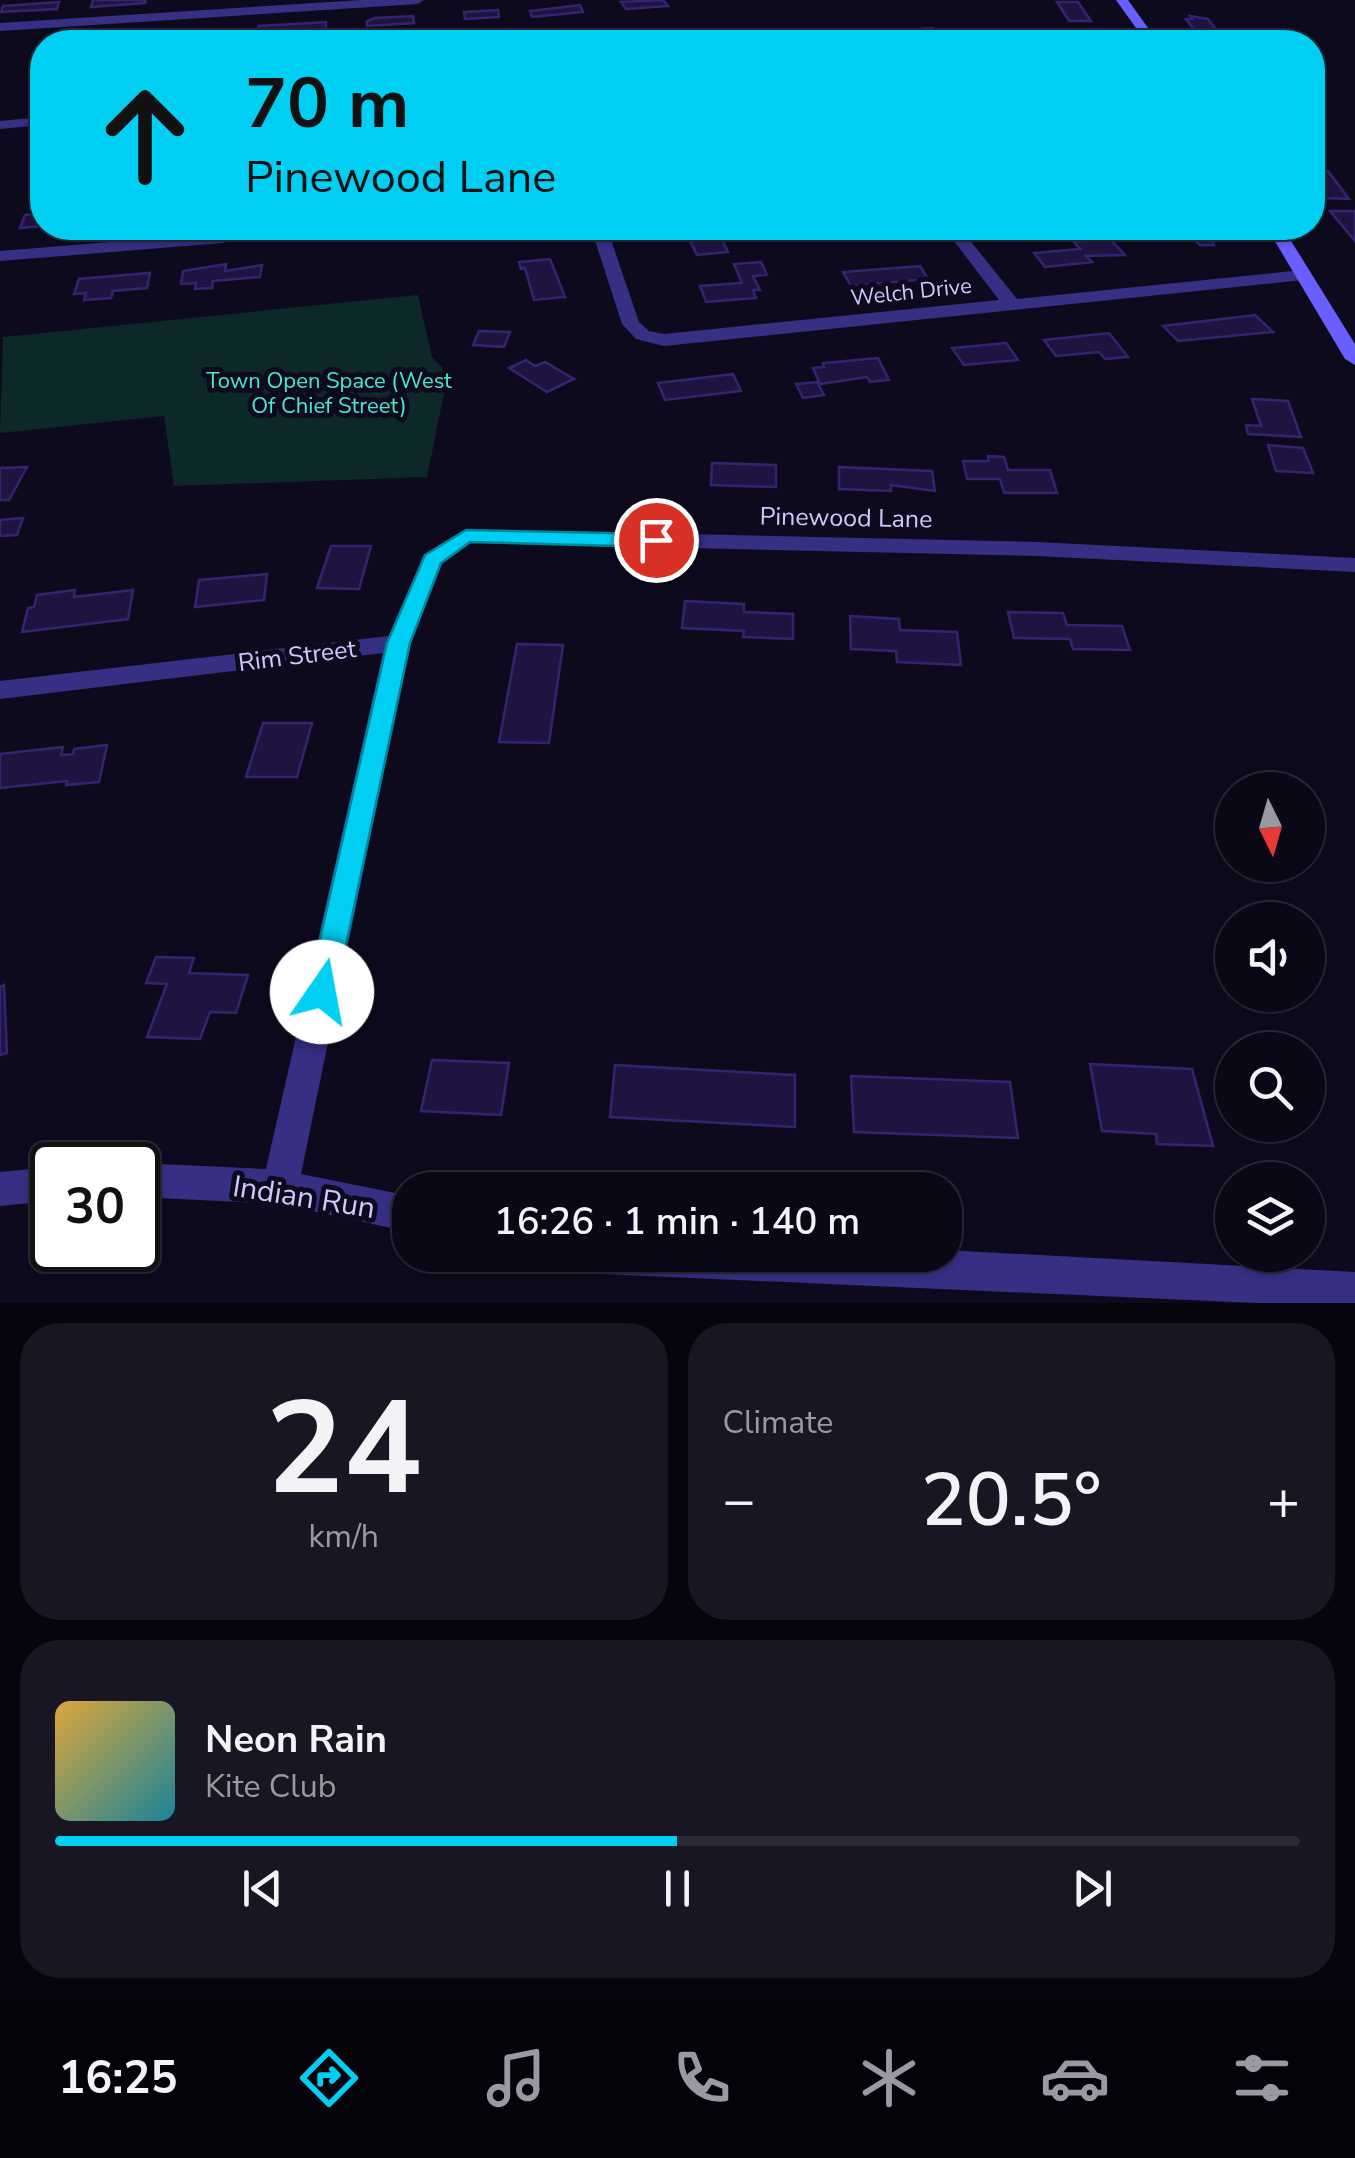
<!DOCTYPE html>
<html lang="en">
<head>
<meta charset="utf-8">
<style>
  body { margin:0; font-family:"Nunito Sans",sans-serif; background:#181623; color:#f1f3f6; height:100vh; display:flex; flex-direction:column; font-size:38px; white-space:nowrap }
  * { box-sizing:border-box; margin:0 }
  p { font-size:32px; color:#999aa1 }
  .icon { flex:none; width:55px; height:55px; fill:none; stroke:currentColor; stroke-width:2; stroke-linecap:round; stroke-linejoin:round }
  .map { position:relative; height:1303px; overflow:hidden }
  .sheet { display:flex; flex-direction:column; gap:20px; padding:20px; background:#06040c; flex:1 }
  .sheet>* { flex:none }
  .guide { position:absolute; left:30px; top:30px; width:1295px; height:210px; border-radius:40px; box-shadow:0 2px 8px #0004,0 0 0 2px #2a2935; background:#00cef2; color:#111; overflow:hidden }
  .needle { width:65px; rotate:175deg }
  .controls { position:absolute; left:1215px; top:772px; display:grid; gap:20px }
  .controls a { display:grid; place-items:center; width:110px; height:110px; border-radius:50%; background:#0a0816; box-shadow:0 2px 8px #0004,0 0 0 2px #2a2935; font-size:50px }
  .speed { position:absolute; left:30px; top:1142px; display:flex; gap:20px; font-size:50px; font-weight:700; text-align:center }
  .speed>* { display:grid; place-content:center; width:130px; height:130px; border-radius:50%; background:#0a0816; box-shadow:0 2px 8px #0004,0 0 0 2px #2a2935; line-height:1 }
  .speed .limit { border:5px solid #111; border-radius:15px; background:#fff; color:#111 }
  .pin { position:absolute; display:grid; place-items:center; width:85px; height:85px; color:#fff; margin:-42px; border:5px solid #fff; border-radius:50%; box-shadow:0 2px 10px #0007 }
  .me { position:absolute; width:110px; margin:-55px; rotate:12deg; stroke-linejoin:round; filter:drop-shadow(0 0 8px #0008) }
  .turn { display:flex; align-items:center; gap:35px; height:210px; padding:0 50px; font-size:45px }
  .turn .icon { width:130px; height:130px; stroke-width:2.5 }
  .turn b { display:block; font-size:70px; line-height:85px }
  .big { font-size:75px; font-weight:600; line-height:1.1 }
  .sheet .tile { flex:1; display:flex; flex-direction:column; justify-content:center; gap:15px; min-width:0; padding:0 35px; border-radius:40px; background:#181623 }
  .sheet .dial { align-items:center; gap:0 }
  .dial b { font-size:130px; line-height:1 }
  .song { display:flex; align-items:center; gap:30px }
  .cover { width:120px; height:120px; border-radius:15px; background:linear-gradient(135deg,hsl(40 70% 55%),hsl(190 70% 35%)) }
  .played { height:10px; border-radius:5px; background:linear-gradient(90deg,#00cef2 50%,#2a2935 50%) }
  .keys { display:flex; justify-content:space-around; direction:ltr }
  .heat { display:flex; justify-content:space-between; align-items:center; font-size:55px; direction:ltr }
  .sheet .tiles { flex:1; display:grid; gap:20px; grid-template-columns:1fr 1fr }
  .tile:last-child { grid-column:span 2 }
  .trip { position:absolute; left:392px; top:1172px; width:570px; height:100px; border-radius:40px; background:#0a0816; box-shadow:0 2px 8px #0004,0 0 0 2px #2a2935; font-weight:600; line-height:100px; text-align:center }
  .tab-bar { display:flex; height:160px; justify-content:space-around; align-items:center; background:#040309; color:#999aa1 }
  .tab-bar .icon { width:70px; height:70px }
  .tab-bar .current { color:#00cef2 }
  .tab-bar b { font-size:45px; color:#f1f3f6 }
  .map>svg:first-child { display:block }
  .green { fill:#0c2829 }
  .building { fill:#1f1441; stroke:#362370; stroke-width:2.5 }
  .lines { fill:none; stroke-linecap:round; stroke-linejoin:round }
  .minor { fill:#362f83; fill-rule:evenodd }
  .secondary { fill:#695eff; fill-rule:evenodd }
  .route { fill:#00cef2; stroke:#00869d; stroke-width:2.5 }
  .labels { text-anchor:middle; stroke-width:10; stroke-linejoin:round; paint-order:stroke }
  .far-street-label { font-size:22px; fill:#d0c7ff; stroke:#0e0a1e }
  .far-park-label { font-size:22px; fill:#47ebca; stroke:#0e0a1e }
  .street-label { font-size:25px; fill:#d0c7ff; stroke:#0e0a1e }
  .near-street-label { font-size:30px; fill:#d0c7ff; stroke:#0e0a1e }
</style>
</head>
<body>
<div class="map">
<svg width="1355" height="1303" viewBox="0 0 1355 1303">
  <rect width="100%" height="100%" fill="#0e0a1e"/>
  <path class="green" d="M 418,295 L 432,357 L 442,367 L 446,383 L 427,477 L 174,486 L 164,416 L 0,433 L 3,337 Z"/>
  <g class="building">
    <path d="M 93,0 L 146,0 L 145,3 L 91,7 Z"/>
    <path d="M 663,0 L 668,6 L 626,9 L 621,2 Z"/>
    <path d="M 59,2 L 57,9 L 1,12 L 3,6 Z"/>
    <path d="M 1057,2 L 1078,2 L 1091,21 L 1069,21 Z"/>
    <path d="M 580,5 L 583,12 L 532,17 L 530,11 Z"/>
    <path d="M 498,10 L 499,17 L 465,19 L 464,12 Z"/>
    <path d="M 413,16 L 414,23 L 367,26 L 367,21 L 375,18 Z"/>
    <path d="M 1190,16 L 1208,19 L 1217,31 L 1195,31 L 1186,19 L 1192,19 Z"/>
    <path d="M 326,22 L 326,29 L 258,32 L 259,26 Z"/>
    <path d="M 933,28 L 940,35 L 909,37 L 903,30 Z"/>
    <path d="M 206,30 L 232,30 L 231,37 L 167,40 L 169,32 Z"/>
    <path d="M 850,34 L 856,41 L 825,42 L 819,36 Z"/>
    <path d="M 141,35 L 139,40 L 85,42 L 87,38 Z"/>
    <path d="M 1312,171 L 1328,171 L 1349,199 L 1323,198 L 1312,180 Z"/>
    <path d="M 1330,211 L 1355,211 L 1355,241 Z"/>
    <path d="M 42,213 L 42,226 L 20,228 L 25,215 Z"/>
    <path d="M 671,228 L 702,228 L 706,236 L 696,237 L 697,240 L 721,238 L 728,252 L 697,255 L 688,237 L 676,238 Z"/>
    <path d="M 827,228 L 882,228 L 886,234 L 834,239 Z"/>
    <path d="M 1181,228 L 1211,228 L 1218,240 L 1212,239 L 1214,245 L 1200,245 Z"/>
    <path d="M 1110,239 L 1125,255 L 1086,256 L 1092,262 L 1045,267 L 1034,253 L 1080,249 L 1074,242 Z"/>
    <path d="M 550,259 L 565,297 L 534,300 L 525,268 L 521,269 L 519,262 Z"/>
    <path d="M 761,262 L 767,275 L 753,276 L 760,290 L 753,290 L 756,298 L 706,302 L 700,286 L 742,283 L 734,264 Z"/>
    <path d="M 226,264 L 225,271 L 262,265 L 260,277 L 213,281 L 212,288 L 195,289 L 196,283 L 181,284 L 183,271 Z"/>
    <path d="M 920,266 L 928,279 L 851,286 L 843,272 Z"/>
    <path d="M 150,273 L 147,288 L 113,291 L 111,298 L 84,300 L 86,293 L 74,294 L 79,279 Z"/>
    <path d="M 1255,315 L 1273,332 L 1178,341 L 1163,326 Z"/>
    <path d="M 479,331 L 510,332 L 504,347 L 473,345 Z"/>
    <path d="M 1109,333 L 1128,357 L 1105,359 L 1099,352 L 1056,356 L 1044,340 Z"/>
    <path d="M 1006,343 L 1018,360 L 964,365 L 952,348 Z"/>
    <path d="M 878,358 L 889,380 L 870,382 L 867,377 L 820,384 L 813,368 L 824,367 L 823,363 Z"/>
    <path d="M 526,360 L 535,366 L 545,362 L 574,379 L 547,392 L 509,368 Z"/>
    <path d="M 733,374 L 741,391 L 665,400 L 658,383 Z"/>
    <path d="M 817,382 L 824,395 L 803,398 L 796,384 Z"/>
    <path d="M 1252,399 L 1288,401 L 1301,437 L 1248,434 L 1246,425 L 1261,426 Z"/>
    <path d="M 1268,445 L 1303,448 L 1313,473 L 1276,471 Z"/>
    <path d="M 988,456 L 1004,457 L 1008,470 L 1050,470 L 1057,493 L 1004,493 L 1000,479 L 967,479 L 963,461 L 989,461 Z"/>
    <path d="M 712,463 L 776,465 L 776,487 L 711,485 Z"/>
    <path d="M 27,467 L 9,500 L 0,500 L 0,468 Z"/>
    <path d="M 839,467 L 932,471 L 935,491 L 891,485 L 891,491 L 839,489 Z"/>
    <path d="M 23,518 L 17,535 L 0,536 L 0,520 Z"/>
    <path d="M 331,546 L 371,546 L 359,589 L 317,588 Z"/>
    <path d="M 267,574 L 264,600 L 195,607 L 199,580 Z"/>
    <path d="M 75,590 L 74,597 L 133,590 L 128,619 L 22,632 L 28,608 L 34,607 L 37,595 Z"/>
    <path d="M 685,601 L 744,604 L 744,612 L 793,614 L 793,639 L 743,637 L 744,631 L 682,628 Z"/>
    <path d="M 1008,612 L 1063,613 L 1067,625 L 1122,626 L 1130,650 L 1073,649 L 1070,639 L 1014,638 Z"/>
    <path d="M 850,616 L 899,619 L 900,630 L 957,632 L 961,665 L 897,662 L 896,651 L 851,649 Z"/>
    <path d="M 517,644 L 563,645 L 549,743 L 499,742 Z"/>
    <path d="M 263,723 L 312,723 L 297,777 L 246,777 Z"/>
    <path d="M 107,745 L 99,782 L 66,785 L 67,781 L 0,788 L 0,754 L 63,747 L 61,755 L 73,754 L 74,749 Z"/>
    <path d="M 156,957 L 194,958 L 189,973 L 248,975 L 236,1013 L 210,1012 L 200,1039 L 147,1037 L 167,984 L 146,983 Z"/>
    <path d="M 4,985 L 7,1053 L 0,1055 L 0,987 Z"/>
    <path d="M 432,1060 L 509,1063 L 501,1115 L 421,1111 Z"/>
    <path d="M 1090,1064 L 1192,1069 L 1213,1146 L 1157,1144 L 1156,1134 L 1102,1131 Z"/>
    <path d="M 615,1065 L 795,1075 L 795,1127 L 610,1117 Z"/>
    <path d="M 851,1076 L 1010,1082 L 1018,1138 L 854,1132 Z"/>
  </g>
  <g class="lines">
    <g class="minor">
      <path d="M 362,0 L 424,0 L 418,4 L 0,31 L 0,23 Z"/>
      <path d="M 1150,36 L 1155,42 L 1101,42 L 1107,38 Z"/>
      <path d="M 42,117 L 42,125 L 0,129 L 0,121 Z"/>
      <path d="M 234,228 L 255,228 L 223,243 L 0,261 L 0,251 L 220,233 Z"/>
      <path d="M 591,228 L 607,228 L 639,322 L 649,331 L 664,334 L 999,300 L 944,228 L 960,228 L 1017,299 L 1303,270 L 1312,275 L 1303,280 L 664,346 L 636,339 L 622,324 Z"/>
      <path d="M 466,529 L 1037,542 L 1355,558 L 1355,572 L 1037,556 L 471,543 L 442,564 L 410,643 L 301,1174 L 410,1196 L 410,1232 L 280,1204 L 138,1197 L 138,1165 L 132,1165 L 138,1163 L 266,1169 L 383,653 L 0,699 L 0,681 L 389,636 L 424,555 Z"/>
      <path d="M 52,1167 L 52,1201 L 0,1206 L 0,1172 Z"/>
      <path d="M 945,1250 L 1355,1272 L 1355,1303 L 1256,1303 L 603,1274 L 590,1268 L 584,1255 L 945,1255 Z"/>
    </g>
    <g class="secondary">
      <path d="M 1116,0 L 1128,0 L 1158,42 L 1146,42 Z"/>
      <path d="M 1267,228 L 1283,228 L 1355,344 L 1355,365 L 1345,359 Z"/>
    </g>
  </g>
  <path class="route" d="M 466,530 L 656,534 L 666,540 L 656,547 L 470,542 L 441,563 L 410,643 L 336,992 L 332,1001 L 322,1005 L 312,1001 L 308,992 L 387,643 L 425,555 Z"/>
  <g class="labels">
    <g class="far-street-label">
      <text transform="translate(911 291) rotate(-6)" y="8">Welch Drive</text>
    </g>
    <g class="far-park-label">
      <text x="329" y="388">Town Open Space (West<tspan x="329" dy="25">Of Chief Street)</tspan></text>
    </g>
    <g class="street-label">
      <text transform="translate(846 517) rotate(1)" y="9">Pinewood Lane</text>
      <text transform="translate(297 655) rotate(-7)" y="9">Rim Street</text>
    </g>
    <g class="near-street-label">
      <text transform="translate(304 1197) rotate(9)" y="10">Indian Run</text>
    </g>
  </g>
</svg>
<div class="controls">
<a><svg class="needle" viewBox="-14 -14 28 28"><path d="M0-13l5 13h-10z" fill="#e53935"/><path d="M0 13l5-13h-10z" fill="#999aa1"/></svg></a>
<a><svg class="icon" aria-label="sound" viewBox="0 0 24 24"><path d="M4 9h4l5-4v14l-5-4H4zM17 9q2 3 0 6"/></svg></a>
<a><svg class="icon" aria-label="search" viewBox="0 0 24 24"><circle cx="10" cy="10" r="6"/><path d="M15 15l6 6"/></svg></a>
<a><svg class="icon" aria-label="layers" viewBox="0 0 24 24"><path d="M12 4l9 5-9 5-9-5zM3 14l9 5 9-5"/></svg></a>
</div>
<div class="speed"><div class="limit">30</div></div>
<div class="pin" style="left:656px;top:540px;background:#d93025"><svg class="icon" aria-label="arrive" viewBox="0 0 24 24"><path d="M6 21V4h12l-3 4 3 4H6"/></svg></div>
<svg class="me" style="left:322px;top:992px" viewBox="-20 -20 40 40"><circle r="19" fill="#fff"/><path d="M0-13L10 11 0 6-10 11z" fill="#00cef2"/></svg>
<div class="trip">16:26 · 1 min · 140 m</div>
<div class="guide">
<div class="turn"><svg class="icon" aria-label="ahead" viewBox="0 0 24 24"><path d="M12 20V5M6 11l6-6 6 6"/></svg><div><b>70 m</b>Pinewood Lane</div></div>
</div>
</div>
<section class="sheet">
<div class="tiles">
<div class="tile dial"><b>24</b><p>km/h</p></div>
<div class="tile"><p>Climate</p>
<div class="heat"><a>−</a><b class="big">20.5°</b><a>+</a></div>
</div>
<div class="tile">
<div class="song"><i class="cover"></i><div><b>Neon Rain</b><p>Kite Club</p></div></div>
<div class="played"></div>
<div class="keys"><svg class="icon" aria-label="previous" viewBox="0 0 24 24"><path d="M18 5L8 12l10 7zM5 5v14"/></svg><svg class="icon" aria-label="pause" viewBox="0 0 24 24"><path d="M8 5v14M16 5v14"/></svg><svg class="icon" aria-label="next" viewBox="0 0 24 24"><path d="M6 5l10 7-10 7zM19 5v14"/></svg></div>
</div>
</div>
</section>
<nav class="tab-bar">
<b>16:25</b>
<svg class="icon current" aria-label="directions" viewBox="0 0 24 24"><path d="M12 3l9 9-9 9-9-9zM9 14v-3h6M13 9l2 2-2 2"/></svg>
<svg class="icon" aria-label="music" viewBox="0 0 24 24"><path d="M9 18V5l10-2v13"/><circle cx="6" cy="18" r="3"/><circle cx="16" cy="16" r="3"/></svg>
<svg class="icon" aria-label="phone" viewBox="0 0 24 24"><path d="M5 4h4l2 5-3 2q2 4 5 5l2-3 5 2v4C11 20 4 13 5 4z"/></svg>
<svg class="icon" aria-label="climate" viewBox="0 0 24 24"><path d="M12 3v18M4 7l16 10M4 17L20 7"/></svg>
<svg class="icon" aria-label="car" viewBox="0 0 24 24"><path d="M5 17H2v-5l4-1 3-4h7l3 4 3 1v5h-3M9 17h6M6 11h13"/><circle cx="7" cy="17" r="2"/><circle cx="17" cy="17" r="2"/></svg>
<svg class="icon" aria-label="filters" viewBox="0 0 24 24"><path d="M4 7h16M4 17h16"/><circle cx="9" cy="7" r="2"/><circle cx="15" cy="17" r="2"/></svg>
</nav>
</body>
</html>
